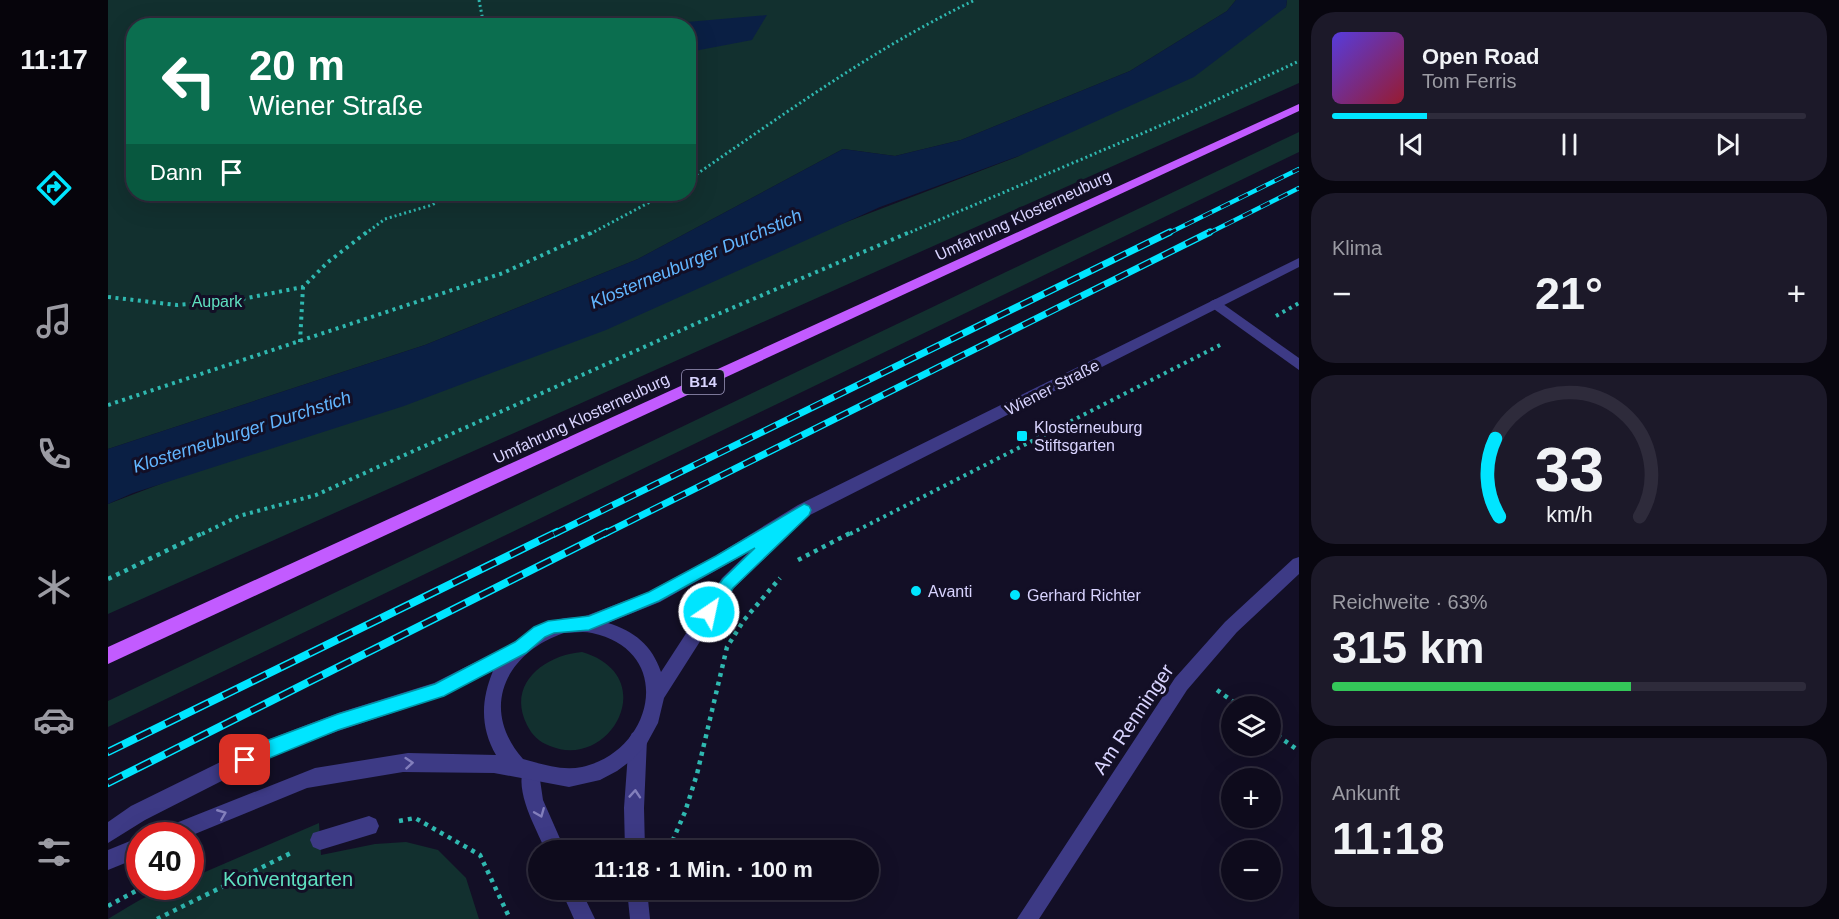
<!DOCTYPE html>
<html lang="de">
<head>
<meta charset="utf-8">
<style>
  body { margin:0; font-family:Arial,sans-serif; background:#1c1929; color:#f1f3f6; height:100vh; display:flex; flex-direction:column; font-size:22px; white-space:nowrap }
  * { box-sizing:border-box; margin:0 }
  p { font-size:20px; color:#9b9ba3 }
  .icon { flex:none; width:33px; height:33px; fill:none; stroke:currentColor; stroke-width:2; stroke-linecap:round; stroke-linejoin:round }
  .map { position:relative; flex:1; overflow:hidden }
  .sheet { display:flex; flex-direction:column; gap:12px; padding:12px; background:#08060f; width:540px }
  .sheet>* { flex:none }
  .hud { position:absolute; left:18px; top:18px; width:570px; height:183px; border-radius:24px; box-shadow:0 6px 24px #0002,0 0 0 2px #2e2b3b; background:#0b6e4f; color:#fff; overflow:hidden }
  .fabs { position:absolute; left:1113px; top:696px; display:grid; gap:12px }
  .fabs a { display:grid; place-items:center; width:60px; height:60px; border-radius:50%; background:#0e0b1c; box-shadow:0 6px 24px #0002,0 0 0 2px #2e2b3b; font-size:30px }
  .speed { position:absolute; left:18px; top:822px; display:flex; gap:12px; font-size:30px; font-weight:700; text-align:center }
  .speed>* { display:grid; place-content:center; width:78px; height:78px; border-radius:50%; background:#0e0b1c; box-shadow:0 6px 24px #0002,0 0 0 2px #2e2b3b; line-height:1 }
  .speed .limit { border:9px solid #d22; background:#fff; color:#111 }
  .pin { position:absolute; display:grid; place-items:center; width:51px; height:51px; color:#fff; margin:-26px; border-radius:12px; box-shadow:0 3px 9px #0006 }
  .me { position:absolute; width:66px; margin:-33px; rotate:34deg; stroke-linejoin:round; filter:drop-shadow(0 0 4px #0008) }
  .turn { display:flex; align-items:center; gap:21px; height:126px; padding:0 24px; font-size:27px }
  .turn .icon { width:78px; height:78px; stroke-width:2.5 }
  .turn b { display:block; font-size:42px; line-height:51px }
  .then { display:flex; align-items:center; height:57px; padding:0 24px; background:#0003; gap:12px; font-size:22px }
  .big { font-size:45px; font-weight:600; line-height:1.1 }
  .sheet .tile { flex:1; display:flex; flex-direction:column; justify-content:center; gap:9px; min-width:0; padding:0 21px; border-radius:24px; background:#1c1929 }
  .sheet .dial { align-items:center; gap:0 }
  .dial svg { height:156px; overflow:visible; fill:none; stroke:#2e2b3b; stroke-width:7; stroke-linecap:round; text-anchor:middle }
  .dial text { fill:#f1f3f6; stroke:none }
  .song { display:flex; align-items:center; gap:18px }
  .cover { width:72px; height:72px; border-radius:9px; background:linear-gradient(135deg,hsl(250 70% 55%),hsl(350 70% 35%)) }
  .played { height:6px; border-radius:3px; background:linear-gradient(90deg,#00e5ff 20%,#2e2b3b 20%) }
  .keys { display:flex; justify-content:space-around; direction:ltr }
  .heat { display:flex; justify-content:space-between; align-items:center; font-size:33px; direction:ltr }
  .charge { height:9px; border-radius:4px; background:linear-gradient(90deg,#34c759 63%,#2e2b3b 0) }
  .trip { position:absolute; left:420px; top:840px; width:351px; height:60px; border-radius:30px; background:#0e0b1c; box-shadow:0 6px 24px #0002,0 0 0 2px #2e2b3b; font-weight:600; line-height:60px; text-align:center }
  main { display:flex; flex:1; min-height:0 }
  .menu { display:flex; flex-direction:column; width:108px; justify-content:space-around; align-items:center; background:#06040b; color:#9b9ba3 }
  .menu .icon { width:42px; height:42px }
  .menu .on { color:#00e5ff }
  .menu b { font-size:27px; color:#f1f3f6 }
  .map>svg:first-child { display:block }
  .green { fill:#12302f; fill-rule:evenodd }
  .water { fill:#0a1f44 }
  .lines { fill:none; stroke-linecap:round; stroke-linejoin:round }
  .path-far2 { stroke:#2fb8b0; stroke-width:3; stroke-dasharray:2 3; stroke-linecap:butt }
  .path-far1 { stroke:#2fb8b0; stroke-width:4; stroke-dasharray:3 4.5; stroke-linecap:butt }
  .path { stroke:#2fb8b0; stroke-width:4.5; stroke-dasharray:4 5; stroke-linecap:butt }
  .service { fill:#3d3a85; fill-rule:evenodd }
  .minor { fill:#3d3a85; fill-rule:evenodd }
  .tertiary { fill:#3d3a85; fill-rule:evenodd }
  .primary { fill:#c25bff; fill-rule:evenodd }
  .rail-far2-casing { stroke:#00e5ff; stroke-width:4.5 }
  .rail-far1-casing { stroke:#00e5ff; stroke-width:7 }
  .rail-casing { stroke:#00e5ff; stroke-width:8 }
  .rail-far2 { stroke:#130f26; stroke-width:3; stroke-dasharray:10; stroke-linecap:butt }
  .rail-far1 { stroke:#130f26; stroke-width:4.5; stroke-dasharray:13; stroke-linecap:butt }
  .rail { stroke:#130f26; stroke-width:5; stroke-dasharray:16; stroke-linecap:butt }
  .oneway { stroke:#837fbc }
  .route { fill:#00e5ff; stroke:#0095a6; stroke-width:1.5 }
  .poi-dot { fill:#00e5ff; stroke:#130f26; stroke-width:2 }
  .labels { text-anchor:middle; stroke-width:6; stroke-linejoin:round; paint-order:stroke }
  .shield { fill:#130f26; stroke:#9e99be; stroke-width:1.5 }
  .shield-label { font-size:15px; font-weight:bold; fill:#d9d4ff }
  .street-label { font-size:16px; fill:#d9d4ff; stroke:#130f26 }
  .park-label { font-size:16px; fill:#5fe0c0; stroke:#130f26 }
  .poi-label { font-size:16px; fill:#d9d4ff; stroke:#130f26; text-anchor:start }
  .water-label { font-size:18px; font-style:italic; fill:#62b6ff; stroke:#130f26 }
  .near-street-label { font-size:20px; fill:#d9d4ff; stroke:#130f26 }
  .near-park-label { font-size:20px; fill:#5fe0c0; stroke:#130f26 }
</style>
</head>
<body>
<main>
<nav class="menu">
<b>11:17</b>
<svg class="icon on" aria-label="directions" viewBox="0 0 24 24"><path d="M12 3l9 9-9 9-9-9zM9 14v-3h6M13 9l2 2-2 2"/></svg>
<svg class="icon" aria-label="music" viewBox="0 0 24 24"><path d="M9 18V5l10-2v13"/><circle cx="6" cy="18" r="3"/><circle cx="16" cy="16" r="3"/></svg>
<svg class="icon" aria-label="phone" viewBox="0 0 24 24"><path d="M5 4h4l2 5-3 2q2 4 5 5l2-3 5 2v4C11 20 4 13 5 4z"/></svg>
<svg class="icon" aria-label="climate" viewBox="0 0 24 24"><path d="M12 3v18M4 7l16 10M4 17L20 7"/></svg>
<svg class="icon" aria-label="car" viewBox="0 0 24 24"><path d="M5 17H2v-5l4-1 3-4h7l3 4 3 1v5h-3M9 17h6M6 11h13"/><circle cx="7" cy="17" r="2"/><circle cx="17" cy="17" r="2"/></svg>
<svg class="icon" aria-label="filters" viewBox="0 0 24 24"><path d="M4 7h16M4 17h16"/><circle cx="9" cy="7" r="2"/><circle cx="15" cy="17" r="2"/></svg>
</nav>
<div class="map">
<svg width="1191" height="919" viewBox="0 0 1191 919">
  <rect width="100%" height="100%" fill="#130f26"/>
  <g class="green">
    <path d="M 0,0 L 1128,0 L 1119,11 L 1022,71 L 853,140 L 787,156 L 735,149 L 530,259 L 317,345 L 0,449 ZM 26,26 L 580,26 L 580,194 L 26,194 Z"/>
    <path d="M 1179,0 L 1191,0 L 1191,83 L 0,614 L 0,504 L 911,156 L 1178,7 Z"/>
    <path d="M 1191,132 L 1191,152 L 0,727 L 0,701 Z"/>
    <path d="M 474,652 C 555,676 502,771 442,746 C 431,742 424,735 419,725 C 398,684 437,655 474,652 Z"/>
    <path d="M 211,823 L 213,855 L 267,844 L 298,842 L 330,850 L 358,878 L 371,919 L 0,919 C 29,902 48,887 82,886 L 83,878 Z"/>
  </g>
  <g class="water">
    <path d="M 1128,0 L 1179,0 L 1178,7 L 1086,77 L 911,156 L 772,207 L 498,330 L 296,406 L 25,493 L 0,504 L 0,449 L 317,345 L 530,259 L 735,149 L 787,156 L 853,140 L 1022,71 L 1119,11 Z"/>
    <path d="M 659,15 L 644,40 L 581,52 L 580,26 L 545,25 Z"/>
  </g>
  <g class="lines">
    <g class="path-far2">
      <path d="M 371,0 L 376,26"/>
      <path d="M 580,180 C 674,116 764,49 867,0"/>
      <path d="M 257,234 L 277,219 L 324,205 L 343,194"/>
      <path d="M 482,234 L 557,194"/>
      <path d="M 798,234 L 1068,119 L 1191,61"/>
    </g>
    <g class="path-far1">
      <path d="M 0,297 L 69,305 L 129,300 L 195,287 L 220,262 L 259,232"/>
      <path d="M 1168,316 L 1191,303"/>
      <path d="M 192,342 L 195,287"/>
      <path d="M 0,405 L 395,273 L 485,232"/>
      <path d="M 94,534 L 131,516 L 208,495 L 596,320 L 802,232"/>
      <path d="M 742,534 L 1116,343"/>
    </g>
    <g class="path">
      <path d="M 690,560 L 744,532"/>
      <path d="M 0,579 L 97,532"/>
      <path d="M 1109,690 L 1131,706"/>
      <path d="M 1162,730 L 1191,751"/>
      <path d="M 291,821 L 307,818 L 372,855 L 402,919"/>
      <path d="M 561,849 L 577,812 L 589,774 L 619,647 L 636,620 L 672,578"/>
      <path d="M 0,906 L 37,886"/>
      <path d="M 49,919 L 185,852"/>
    </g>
    <path class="service" d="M 261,816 L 268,819 L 271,826 L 268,833 L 212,850 L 205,847 L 202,840 L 205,833 Z"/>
    <g class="minor">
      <path d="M 1108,299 L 1191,358 L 1191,370 L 1103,307 L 1101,304 L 1103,301 Z"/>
      <path d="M 1191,557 L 1191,574 L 1129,632 L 1079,690 L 931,919 L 909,919 L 1067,678 L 1117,622 L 1185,559 Z"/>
      <path d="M 530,730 L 536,733 L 539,739 L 536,808 L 537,850 L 517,850 L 516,808 L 521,739 L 524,733 Z"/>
      <path d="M 423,764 L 430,766 L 435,800 L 457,850 L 437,850 C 428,827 406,792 416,766 Z"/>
      <path d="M 453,890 L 473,890 L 487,919 L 466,919 Z"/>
      <path d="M 519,890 L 539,890 L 542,919 L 522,919 Z"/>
    </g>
    <g class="tertiary">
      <path d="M 1191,258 L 1191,267 L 702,515 L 680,528 L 682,531 L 680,536 L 626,588 L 556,698 L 550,723 L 538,745 L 525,759 L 509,771 L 492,780 L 461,787 L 386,773 L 295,772 L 199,788 L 82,836 L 50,836 L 53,829 L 207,768 L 300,753 L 388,755 C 372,727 373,700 385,671 L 330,698 L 230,731 L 163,756 L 37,820 L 0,843 L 0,822 L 23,806 L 151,743 L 230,713 L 326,683 L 403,644 L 426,628 L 456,618 L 475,617 L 540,592 L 607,556 L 690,505 ZM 641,552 L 614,578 L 553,672 C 544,645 526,631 500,623 L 552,602 ZM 456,633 C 465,633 475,631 484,633 C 568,651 546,751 474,767 C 453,771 434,764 415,759 C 371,709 397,653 456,633 Z"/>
      <path d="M 32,837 L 32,857 L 0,870 L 0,850 Z"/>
    </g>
    <path class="primary" d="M 1191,104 L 1191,111 L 0,664 L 0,647 Z"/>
    <g class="rail-far2-casing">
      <g id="rail-far2">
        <path d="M 1059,234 L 1191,169"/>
        <path d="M 1099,234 L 1191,188"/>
      </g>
    </g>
    <g class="rail-far1-casing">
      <g id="rail-far1">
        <path d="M 446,534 L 1062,232"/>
        <path d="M 496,534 L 1102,232"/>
      </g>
    </g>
    <g class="rail-casing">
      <g id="rail">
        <path d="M 0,752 L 449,532"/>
        <path d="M 0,783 L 499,532"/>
      </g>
    </g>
    <use href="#rail-far2" class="rail-far2"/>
    <use href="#rail-far1" class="rail-far1"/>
    <use href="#rail" class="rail"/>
  </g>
  <defs><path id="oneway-chevron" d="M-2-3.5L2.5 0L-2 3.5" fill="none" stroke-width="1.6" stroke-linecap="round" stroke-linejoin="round" transform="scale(1.5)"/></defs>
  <g class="oneway">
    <use href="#oneway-chevron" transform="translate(301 763) rotate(-5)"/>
    <use href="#oneway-chevron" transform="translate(527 794) rotate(-86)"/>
    <use href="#oneway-chevron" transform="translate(432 813) rotate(68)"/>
    <use href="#oneway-chevron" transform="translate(114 814) rotate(-22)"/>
  </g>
  <path class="route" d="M 696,504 L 701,506 L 703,510 L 701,515 L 625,588 L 606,617 L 601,619 L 595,617 L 593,612 L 595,607 L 615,579 L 647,548 L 551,601 L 481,630 L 446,633 L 437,637 L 418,653 L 336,696 L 230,730 L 137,768 L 131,766 L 128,760 L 131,754 L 158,741 L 230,714 L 327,684 L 407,642 L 426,627 L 440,621 L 481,616 L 541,592 L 608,556 Z"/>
  <g class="poi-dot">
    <rect x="908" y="430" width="12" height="12" rx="3"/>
    <circle cx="808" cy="591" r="6"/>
    <circle cx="907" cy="595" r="6"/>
  </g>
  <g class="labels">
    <rect class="shield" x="574" y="370" width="42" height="24" rx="4.5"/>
    <g class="shield-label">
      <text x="595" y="387">B14</text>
    </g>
    <g class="street-label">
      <text transform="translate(915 215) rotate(-25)" y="6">Umfahrung Klosterneuburg</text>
      <text transform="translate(944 387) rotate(-27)" y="6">Wiener Straße</text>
      <text transform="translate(473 418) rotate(-25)" y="6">Umfahrung Klosterneuburg</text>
    </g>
    <g class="park-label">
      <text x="109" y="307">Aupark</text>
    </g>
    <g class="poi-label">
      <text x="926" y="433">Klosterneuburg<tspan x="926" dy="18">Stiftsgarten</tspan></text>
      <text x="820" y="597">Avanti</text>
      <text x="919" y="601">Gerhard Richter</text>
    </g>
    <g class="water-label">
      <text transform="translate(588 259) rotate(-23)" y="6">Klosterneuburger Durchstich</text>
      <text transform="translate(134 432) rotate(-18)" y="6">Klosterneuburger Durchstich</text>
    </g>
    <g class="near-street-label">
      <text transform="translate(1025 719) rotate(-56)" y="7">Am Renninger</text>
    </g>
    <g class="near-park-label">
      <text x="180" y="886">Konventgarten</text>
    </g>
  </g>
</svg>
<div class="fabs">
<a><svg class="icon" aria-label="layers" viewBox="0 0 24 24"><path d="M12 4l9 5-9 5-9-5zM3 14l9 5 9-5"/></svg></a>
<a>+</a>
<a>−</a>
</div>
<div class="speed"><div class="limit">40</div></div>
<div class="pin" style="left:137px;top:760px;background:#d93025"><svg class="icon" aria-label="arrive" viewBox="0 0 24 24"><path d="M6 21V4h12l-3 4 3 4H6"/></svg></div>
<svg class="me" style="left:601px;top:612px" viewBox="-20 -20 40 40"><circle r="17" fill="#00e5ff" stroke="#fff" stroke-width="3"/><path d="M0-11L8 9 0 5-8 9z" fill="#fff"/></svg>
<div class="trip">11:18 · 1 Min. · 100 m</div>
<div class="hud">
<div class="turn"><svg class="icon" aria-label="left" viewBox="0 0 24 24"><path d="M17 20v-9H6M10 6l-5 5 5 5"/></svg><div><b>20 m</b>Wiener Straße</div></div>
<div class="then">Dann<svg class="icon" aria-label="arrive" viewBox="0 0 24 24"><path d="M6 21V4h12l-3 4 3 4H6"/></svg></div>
</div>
</div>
<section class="sheet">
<div class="tile">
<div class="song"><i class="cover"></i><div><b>Open Road</b><p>Tom Ferris</p></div></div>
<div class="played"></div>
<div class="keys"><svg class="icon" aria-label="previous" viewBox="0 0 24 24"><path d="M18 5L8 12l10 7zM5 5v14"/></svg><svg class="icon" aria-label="pause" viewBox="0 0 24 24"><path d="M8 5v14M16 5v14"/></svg><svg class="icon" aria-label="next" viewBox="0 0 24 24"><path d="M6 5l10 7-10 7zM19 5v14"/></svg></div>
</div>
<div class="tile"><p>Klima</p>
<div class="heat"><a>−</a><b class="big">21°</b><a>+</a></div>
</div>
<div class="tile dial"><svg viewBox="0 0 100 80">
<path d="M14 69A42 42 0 1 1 86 69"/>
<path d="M14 69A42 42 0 0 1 12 29" stroke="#00e5ff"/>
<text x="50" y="56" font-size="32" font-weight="700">33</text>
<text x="50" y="72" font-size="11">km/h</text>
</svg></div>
<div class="tile"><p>Reichweite · 63%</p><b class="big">315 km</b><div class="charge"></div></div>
<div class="tile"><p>Ankunft</p><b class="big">11:18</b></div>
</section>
</main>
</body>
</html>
